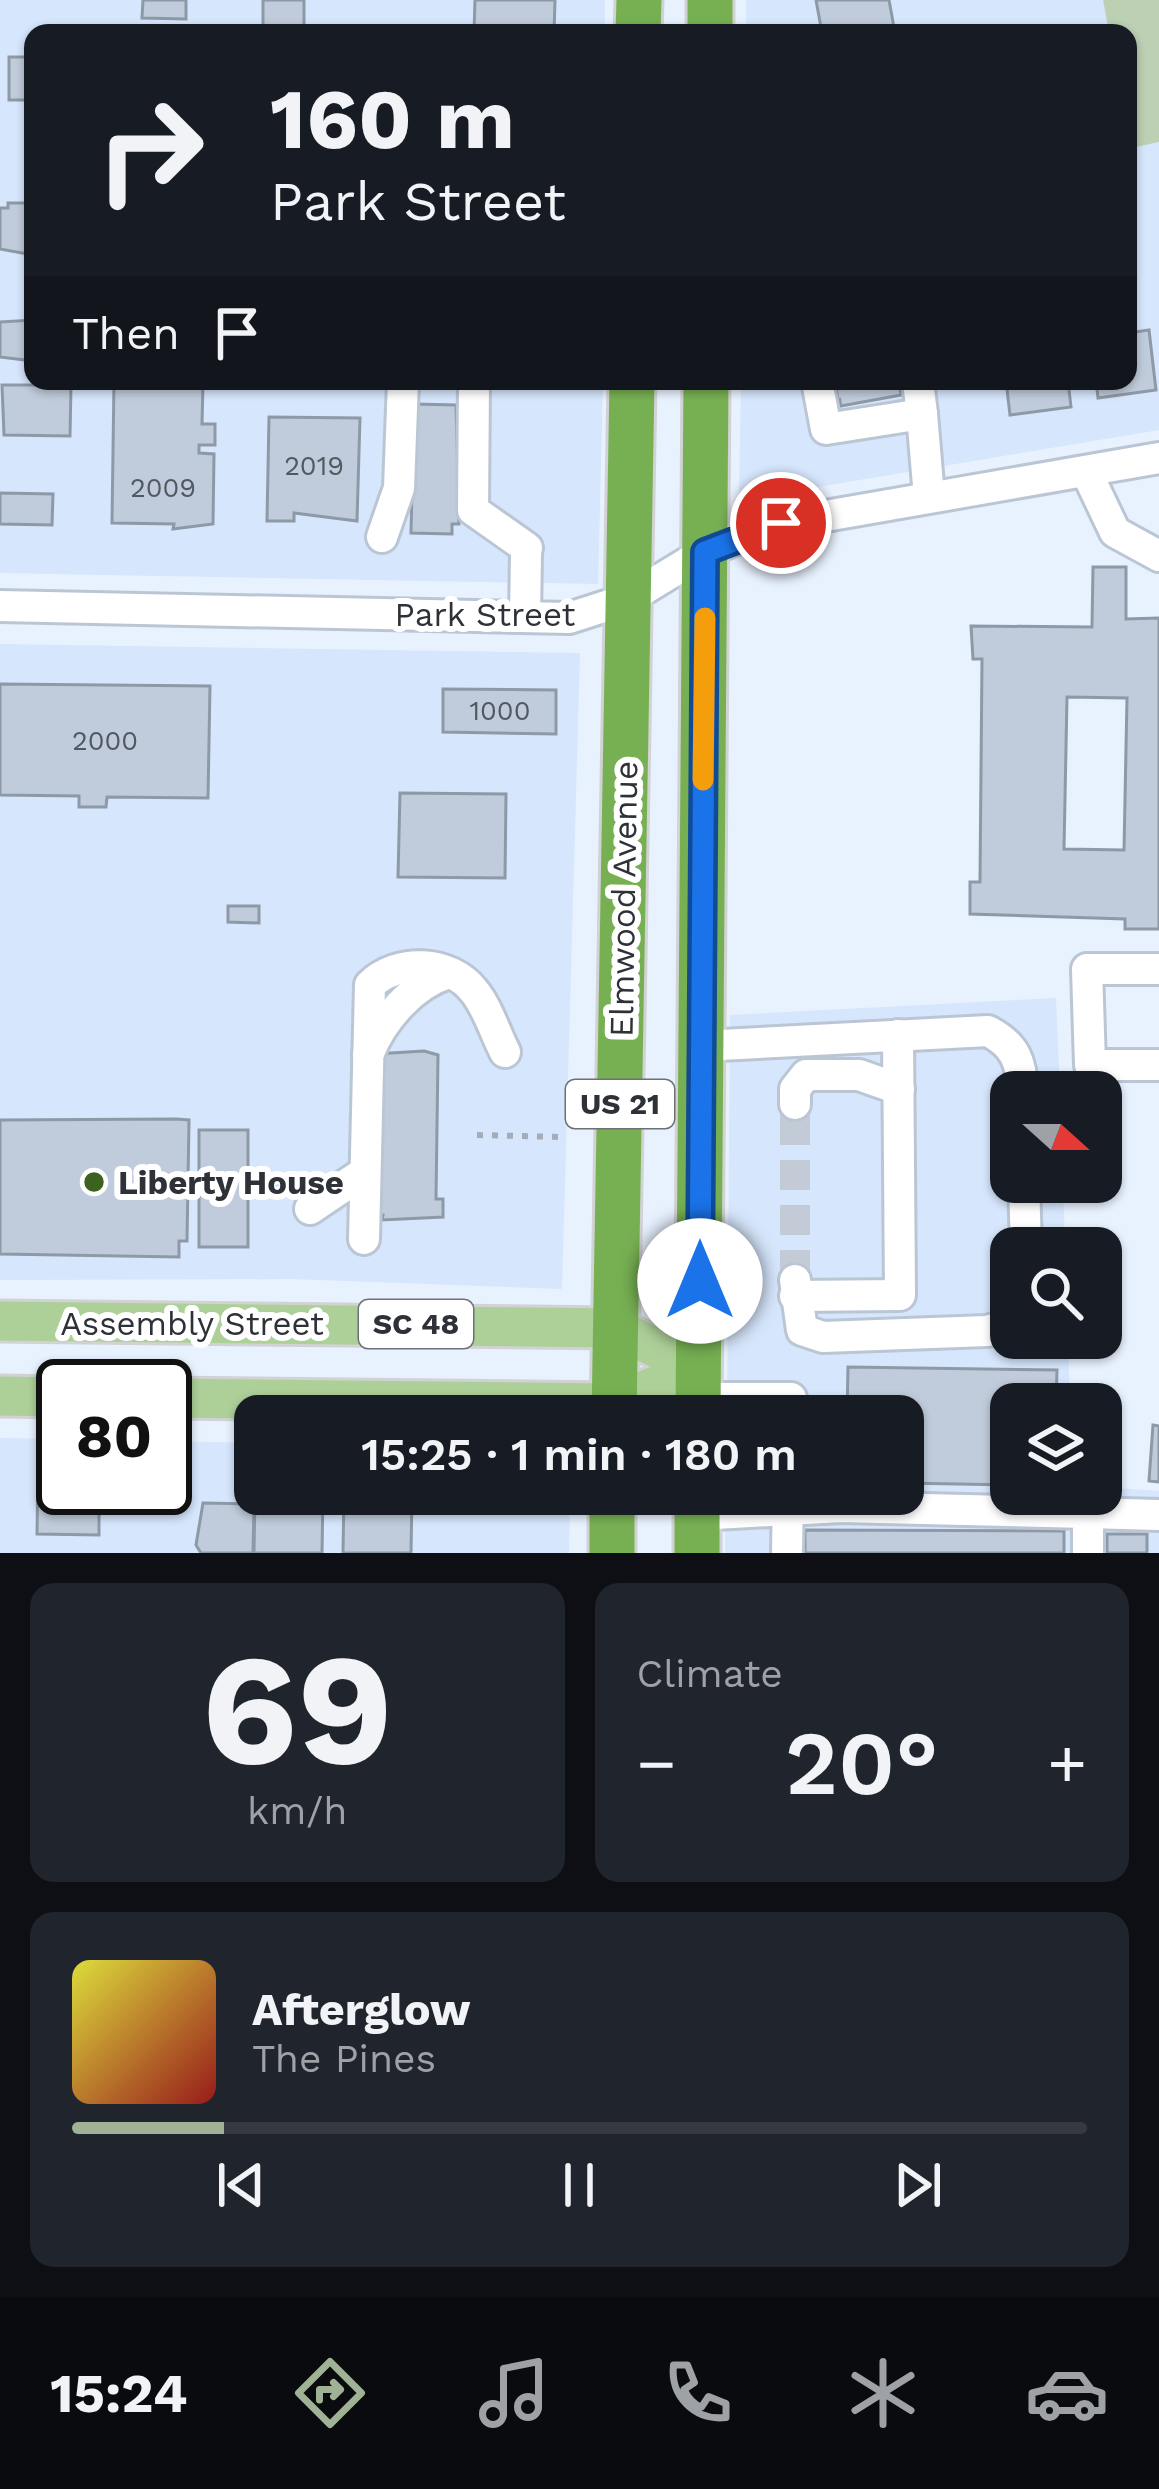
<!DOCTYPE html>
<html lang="en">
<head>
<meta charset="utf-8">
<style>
  body { margin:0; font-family:"Work Sans",sans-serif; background:#20242c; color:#f1f3f6; height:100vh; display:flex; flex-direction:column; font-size:45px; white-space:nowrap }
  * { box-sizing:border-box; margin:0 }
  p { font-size:39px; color:#9ea1a6 }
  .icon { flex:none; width:66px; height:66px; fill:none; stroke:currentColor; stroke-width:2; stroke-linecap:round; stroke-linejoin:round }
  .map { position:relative; height:1553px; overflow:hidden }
  .details { display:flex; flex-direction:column; gap:30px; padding:30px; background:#0d0f14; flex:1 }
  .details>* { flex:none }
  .banner { position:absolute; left:24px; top:24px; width:1113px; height:366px; border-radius:24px; box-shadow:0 3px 9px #0004; background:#171b24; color:#f1f3f6; overflow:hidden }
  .needle { width:78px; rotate:111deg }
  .controls { position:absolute; left:990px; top:1071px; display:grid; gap:24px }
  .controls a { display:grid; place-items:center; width:132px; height:132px; border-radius:24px; background:#171b24; box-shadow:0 3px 9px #0004; font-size:60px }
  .speed { position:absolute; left:36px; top:1359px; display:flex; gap:24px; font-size:60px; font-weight:700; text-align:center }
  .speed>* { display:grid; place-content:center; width:156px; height:156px; border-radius:50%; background:#171b24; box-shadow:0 3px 9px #0004; line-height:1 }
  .speed .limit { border:6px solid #111; border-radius:18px; background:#fff; color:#111 }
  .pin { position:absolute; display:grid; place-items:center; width:102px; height:102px; color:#fff; margin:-51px; border:6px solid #fff; border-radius:50%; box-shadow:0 3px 12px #0007 }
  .me { position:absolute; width:132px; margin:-66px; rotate:0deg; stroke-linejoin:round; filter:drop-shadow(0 0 9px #0008) }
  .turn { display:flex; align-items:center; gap:42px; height:252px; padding:0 48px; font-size:54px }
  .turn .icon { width:156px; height:156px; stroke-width:2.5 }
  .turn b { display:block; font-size:84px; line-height:102px }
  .then { display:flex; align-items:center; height:114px; padding:0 48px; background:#0003; gap:24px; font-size:45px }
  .big { font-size:90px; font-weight:600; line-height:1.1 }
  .details .widget { flex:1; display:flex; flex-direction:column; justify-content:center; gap:18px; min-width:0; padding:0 42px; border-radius:24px; background:#20242c }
  .details .dial { align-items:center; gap:0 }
  .dial b { font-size:156px; line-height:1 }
  .song { display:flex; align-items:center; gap:36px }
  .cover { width:144px; height:144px; border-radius:18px; background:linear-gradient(135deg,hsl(60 70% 55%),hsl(0 70% 35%)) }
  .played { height:12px; border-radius:6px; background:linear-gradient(90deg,#9fb295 15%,#363941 15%) }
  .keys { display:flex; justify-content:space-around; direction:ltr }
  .heat { display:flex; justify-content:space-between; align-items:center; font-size:66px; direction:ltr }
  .details .tiles { flex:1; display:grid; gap:30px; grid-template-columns:1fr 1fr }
  .widget:last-child { grid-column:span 2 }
  .trip { position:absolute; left:234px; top:1395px; width:690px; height:120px; border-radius:24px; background:#171b24; box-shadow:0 3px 9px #0004; font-weight:600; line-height:120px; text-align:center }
  .menu { display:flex; height:192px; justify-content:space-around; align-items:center; background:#090b0e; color:#9ea1a6 }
  .menu .icon { width:84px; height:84px }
  .menu .on { color:#9fb295 }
  .menu b { font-size:54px; color:#f1f3f6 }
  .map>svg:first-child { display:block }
  .built { fill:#d6e6fc }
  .green { fill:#bdd0b3 }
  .building { fill:#c0ccdb; stroke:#8e99a7; stroke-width:3; fill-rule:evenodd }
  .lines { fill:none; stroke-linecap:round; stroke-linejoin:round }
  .minor-tunnel { stroke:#c3cbd6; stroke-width:30; stroke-dasharray:30 15; stroke-linecap:butt }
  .minor-casing { stroke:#bbc6d5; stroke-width:36 }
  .major-casing { stroke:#d1d2d3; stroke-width:45 }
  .highway-casing { stroke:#d1d2d3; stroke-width:51 }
  .path { stroke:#a5acb7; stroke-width:6; stroke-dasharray:6 9; stroke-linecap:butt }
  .minor { stroke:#fff; stroke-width:30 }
  .major { stroke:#add098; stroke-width:39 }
  .highway { stroke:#77b053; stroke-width:45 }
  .route-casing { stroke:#114b97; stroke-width:30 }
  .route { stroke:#1a73e8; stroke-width:21 }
  .slow { stroke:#f59e0b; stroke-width:21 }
  .poi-dot { fill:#3b631f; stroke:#fff; stroke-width:4.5 }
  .labels { text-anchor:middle; stroke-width:12; stroke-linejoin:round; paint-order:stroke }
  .number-label { font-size:27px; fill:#525861 }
  .shield { fill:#fff; stroke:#6d7074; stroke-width:3 }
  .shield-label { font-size:30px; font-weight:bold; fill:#2e3238 }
  .street-label { font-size:33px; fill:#2e3238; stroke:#fff }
  .poi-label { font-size:33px; font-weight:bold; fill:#2e3238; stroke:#fff; text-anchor:start }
</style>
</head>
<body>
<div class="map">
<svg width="1159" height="1553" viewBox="0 0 1159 1553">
  <rect width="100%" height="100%" fill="#e8f1fe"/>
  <g class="built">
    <path d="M 0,0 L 605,0 L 605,33 L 33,33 L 33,381 L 603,381 L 598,584 L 0,573 Z"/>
    <path d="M 746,0 L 1103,0 L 1109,33 L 746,33 Z"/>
    <path d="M 1128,133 L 1131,147 L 1159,142 L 1159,430 L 739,500 L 741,381 L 1128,381 Z"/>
    <path d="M 0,644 L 580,653 L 562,1289 L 292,1279 L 0,1280 Z"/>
    <path d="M 1056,998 L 1060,1092 L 1011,1092 L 1011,1182 L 1063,1182 L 1065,1248 L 1011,1248 L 1011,1338 L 1068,1338 L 1070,1404 L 1011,1404 L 1011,1494 L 1101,1494 L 1101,1487 L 1159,1491 L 1159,1553 L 725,1553 L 726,1494 L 903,1494 L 903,1416 L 727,1416 L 730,1015 Z"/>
    <path d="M 0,1438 L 63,1439 L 63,1488 L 165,1488 L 165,1441 L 255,1443 L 255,1494 L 570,1494 L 569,1553 L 0,1553 Z"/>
  </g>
  <path class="green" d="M 1103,0 L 1159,0 L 1159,142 L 1131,148 L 1128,33 L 1109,33 Z"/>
  <g class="building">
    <path d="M 143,0 L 186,0 L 186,19 L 142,18 Z"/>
    <rect x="263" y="0" width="41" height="33"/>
    <path d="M 475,0 L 555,0 L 554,33 L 474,33 Z"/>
    <path d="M 816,0 L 889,0 L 895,33 L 822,33 Z"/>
    <rect x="9" y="57" width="24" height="43"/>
    <path d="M 8,203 L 33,203 L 33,255 L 0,249 L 0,208 L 8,208 Z"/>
    <path d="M 33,320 L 33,361 L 0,357 L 0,322 Z"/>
    <path d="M 1149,330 L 1156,390 L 1098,398 L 1096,381 L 1128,381 L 1128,333 Z"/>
    <path d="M 114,381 L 203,383 L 202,424 L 215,424 L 215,445 L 199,445 L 199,453 L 214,454 L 213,524 L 173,529 L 174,524 L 112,523 Z"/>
    <path d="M 836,381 L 899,381 L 901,395 L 841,406 Z"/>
    <path d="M 1006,381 L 1068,381 L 1071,407 L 1010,415 Z"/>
    <path d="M 2,385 L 71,385 L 70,436 L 4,435 Z"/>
    <path d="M 414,404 L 456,405 L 459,524 L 452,524 L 452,534 L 411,533 Z"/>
    <path d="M 269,417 L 360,418 L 357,521 L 294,513 L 294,521 L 267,521 Z"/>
    <path d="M 0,493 L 53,494 L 52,525 L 0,524 Z"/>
    <path d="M 1093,567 L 1126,567 L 1126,619 L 1159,618 L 1159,929 L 1125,929 L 1125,919 L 970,914 L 970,882 L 980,882 L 982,659 L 973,659 L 971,626 L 1092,627 ZM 1067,697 L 1127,698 L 1124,850 L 1064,849 Z"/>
    <path d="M 0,684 L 210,686 L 208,798 L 107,797 L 106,807 L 79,807 L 79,796 L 0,795 Z"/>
    <path d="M 443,689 L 556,690 L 556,734 L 443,732 Z"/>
    <path d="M 400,793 L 506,794 L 505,878 L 398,877 Z"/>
    <path d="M 228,906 L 259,906 L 259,923 L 228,922 Z"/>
    <path d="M 424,1051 L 438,1055 L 436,1199 L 443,1199 L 443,1217 L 382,1220 L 383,1215 L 376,1215 L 375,1054 Z"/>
    <path d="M 176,1119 L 189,1120 L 187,1241 L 179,1241 L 179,1257 L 0,1254 L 0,1120 Z"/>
    <rect x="199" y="1130" width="49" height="117"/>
    <path d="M 848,1367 L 1057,1370 L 1056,1404 L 1011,1404 L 1011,1485 L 903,1483 L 903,1416 L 847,1416 Z"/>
    <path d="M 1153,1425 L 1159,1426 L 1159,1482 L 1149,1481 Z"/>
    <path d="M 38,1468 L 63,1469 L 63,1488 L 99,1488 L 99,1535 L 37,1534 Z"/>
    <path d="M 255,1494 L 323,1494 L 322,1553 L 254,1553 Z"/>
    <path d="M 344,1494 L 412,1494 L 411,1553 L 343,1553 Z"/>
    <path d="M 203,1503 L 254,1504 L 253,1553 L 201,1553 L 196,1545 Z"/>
    <path d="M 805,1530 L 1064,1531 L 1064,1553 L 805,1553 Z"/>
    <rect x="1107" y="1534" width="40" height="19"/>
  </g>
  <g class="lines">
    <g class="minor-tunnel">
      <path d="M 837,383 L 851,381"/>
      <path d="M 795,1280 L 795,1104"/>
    </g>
    <g class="minor-casing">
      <g id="minor">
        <path d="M 474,381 L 473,510 L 527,548"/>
        <path d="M 817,381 L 826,429 L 922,414 L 929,497"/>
        <path d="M 918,381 L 922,414"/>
        <path d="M 1086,471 L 1115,532 L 1159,556"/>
        <path d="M 382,537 L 399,488 L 403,381"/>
        <path d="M 0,606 L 569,618 L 628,599 L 705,552 L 768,526 L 1159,458"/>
        <path d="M 525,617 L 526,554"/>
        <path d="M 1159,969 L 1087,969 L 1090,1065 L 1159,1065"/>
        <path d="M 701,1046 L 988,1031 C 1015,1045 1022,1062 1022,1092"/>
        <path d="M 368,1055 C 382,1019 413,984 449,973"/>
        <path d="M 795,1104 L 795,1089 L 806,1075 L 859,1075 L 899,1089"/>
        <path d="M 1024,1182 L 1026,1248"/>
        <path d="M 310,1209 L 365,1172"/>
        <path d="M 364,1239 L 370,985 C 397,958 450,960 474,991 C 488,1008 495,1033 505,1052"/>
        <path d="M 795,1280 L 802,1330 L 823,1337 L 987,1331 L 1011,1324"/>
        <path d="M 795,1296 L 900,1295 L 898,1035"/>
        <path d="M 698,1398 L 791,1398 L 791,1416"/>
        <path d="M 1088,1513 L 1159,1515"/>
        <path d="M 697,1515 L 841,1507 L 1088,1513 L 1088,1553"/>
        <path d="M 787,1553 L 788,1494"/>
      </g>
    </g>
    <g class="major-casing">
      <g id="major">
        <path d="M 0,1321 L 615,1328 L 698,1368"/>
        <path d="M 0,1396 L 63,1397"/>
        <path d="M 165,1398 L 614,1403 L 698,1368"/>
      </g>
    </g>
    <g class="highway-casing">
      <g id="highway">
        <path d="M 638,33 L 639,0"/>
        <path d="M 710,33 L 710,0"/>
        <path d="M 614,1416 L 632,381"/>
        <path d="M 698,1416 L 706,381"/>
        <path d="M 612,1553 L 612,1494"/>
        <path d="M 697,1553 L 697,1494"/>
      </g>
    </g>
    <path class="path" d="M 477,1135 L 561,1137"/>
    <use href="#minor" class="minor"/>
    <use href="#major" class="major"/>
    <use href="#highway" class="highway"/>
  </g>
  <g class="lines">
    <g class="route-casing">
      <path id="route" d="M 700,1281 L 705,552 L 781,523"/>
    </g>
    <use href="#route" class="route"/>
    <path class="slow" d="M 703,780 L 705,618"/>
  </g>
  <circle class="poi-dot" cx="94" cy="1182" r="12"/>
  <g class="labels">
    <g class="number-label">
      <text x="314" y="475">2019</text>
      <text x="163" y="497">2009</text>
      <text x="500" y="720">1000</text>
      <text x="105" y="750">2000</text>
    </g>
    <g class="shield">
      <rect x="566" y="1080" width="108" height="48" rx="9"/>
      <rect x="359" y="1300" width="114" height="48" rx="9"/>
    </g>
    <g class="shield-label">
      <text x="620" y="1114">US 21</text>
      <text x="416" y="1334">SC 48</text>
    </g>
    <g class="street-label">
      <text x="485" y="626">Park Street</text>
      <text transform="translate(623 899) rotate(-89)" y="12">Elmwood Avenue</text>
      <text x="192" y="1335">Assembly Street</text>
    </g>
    <g class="poi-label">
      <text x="118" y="1194">Liberty House</text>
    </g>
  </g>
</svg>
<div class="controls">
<a><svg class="needle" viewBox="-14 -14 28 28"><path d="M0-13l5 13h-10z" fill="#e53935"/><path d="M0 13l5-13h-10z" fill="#9ea1a6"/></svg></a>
<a><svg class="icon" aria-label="search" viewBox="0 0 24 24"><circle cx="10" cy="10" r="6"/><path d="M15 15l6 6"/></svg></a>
<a><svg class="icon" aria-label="layers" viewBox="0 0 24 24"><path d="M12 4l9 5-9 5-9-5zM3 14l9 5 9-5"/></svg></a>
</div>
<div class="speed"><div class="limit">80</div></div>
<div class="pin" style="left:781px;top:523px;background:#d93025"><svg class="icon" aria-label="arrive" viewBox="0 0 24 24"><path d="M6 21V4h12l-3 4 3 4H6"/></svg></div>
<svg class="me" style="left:700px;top:1281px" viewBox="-20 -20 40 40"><circle r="19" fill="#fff"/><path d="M0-13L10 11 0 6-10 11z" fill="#1a73e8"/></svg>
<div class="trip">15:25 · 1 min · 180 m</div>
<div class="banner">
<div class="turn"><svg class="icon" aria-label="right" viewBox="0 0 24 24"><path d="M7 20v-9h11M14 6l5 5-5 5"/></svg><div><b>160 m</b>Park Street</div></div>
<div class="then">Then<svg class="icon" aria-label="arrive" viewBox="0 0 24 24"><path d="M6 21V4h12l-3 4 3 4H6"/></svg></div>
</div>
</div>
<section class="details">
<div class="tiles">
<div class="widget dial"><b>69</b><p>km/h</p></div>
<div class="widget"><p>Climate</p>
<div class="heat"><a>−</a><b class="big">20°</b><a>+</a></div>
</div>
<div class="widget">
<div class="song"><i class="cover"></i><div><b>Afterglow</b><p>The Pines</p></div></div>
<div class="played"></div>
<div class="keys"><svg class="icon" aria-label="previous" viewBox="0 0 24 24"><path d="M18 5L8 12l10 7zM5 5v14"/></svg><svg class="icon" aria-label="pause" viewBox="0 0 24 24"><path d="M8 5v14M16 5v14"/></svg><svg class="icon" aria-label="next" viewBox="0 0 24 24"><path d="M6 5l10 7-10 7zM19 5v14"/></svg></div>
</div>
</div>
</section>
<nav class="menu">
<b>15:24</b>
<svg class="icon on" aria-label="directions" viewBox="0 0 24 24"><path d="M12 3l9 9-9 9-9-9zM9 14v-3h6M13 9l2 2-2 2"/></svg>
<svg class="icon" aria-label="music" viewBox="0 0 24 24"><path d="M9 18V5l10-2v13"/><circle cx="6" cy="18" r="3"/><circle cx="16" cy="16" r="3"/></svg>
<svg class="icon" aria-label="phone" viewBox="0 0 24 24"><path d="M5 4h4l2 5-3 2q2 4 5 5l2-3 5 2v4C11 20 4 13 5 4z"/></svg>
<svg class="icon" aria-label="climate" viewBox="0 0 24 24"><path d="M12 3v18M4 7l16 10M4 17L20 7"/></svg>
<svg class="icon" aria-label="car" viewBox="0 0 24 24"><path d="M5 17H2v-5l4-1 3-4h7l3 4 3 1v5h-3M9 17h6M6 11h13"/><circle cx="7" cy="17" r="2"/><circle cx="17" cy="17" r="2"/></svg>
</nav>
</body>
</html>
